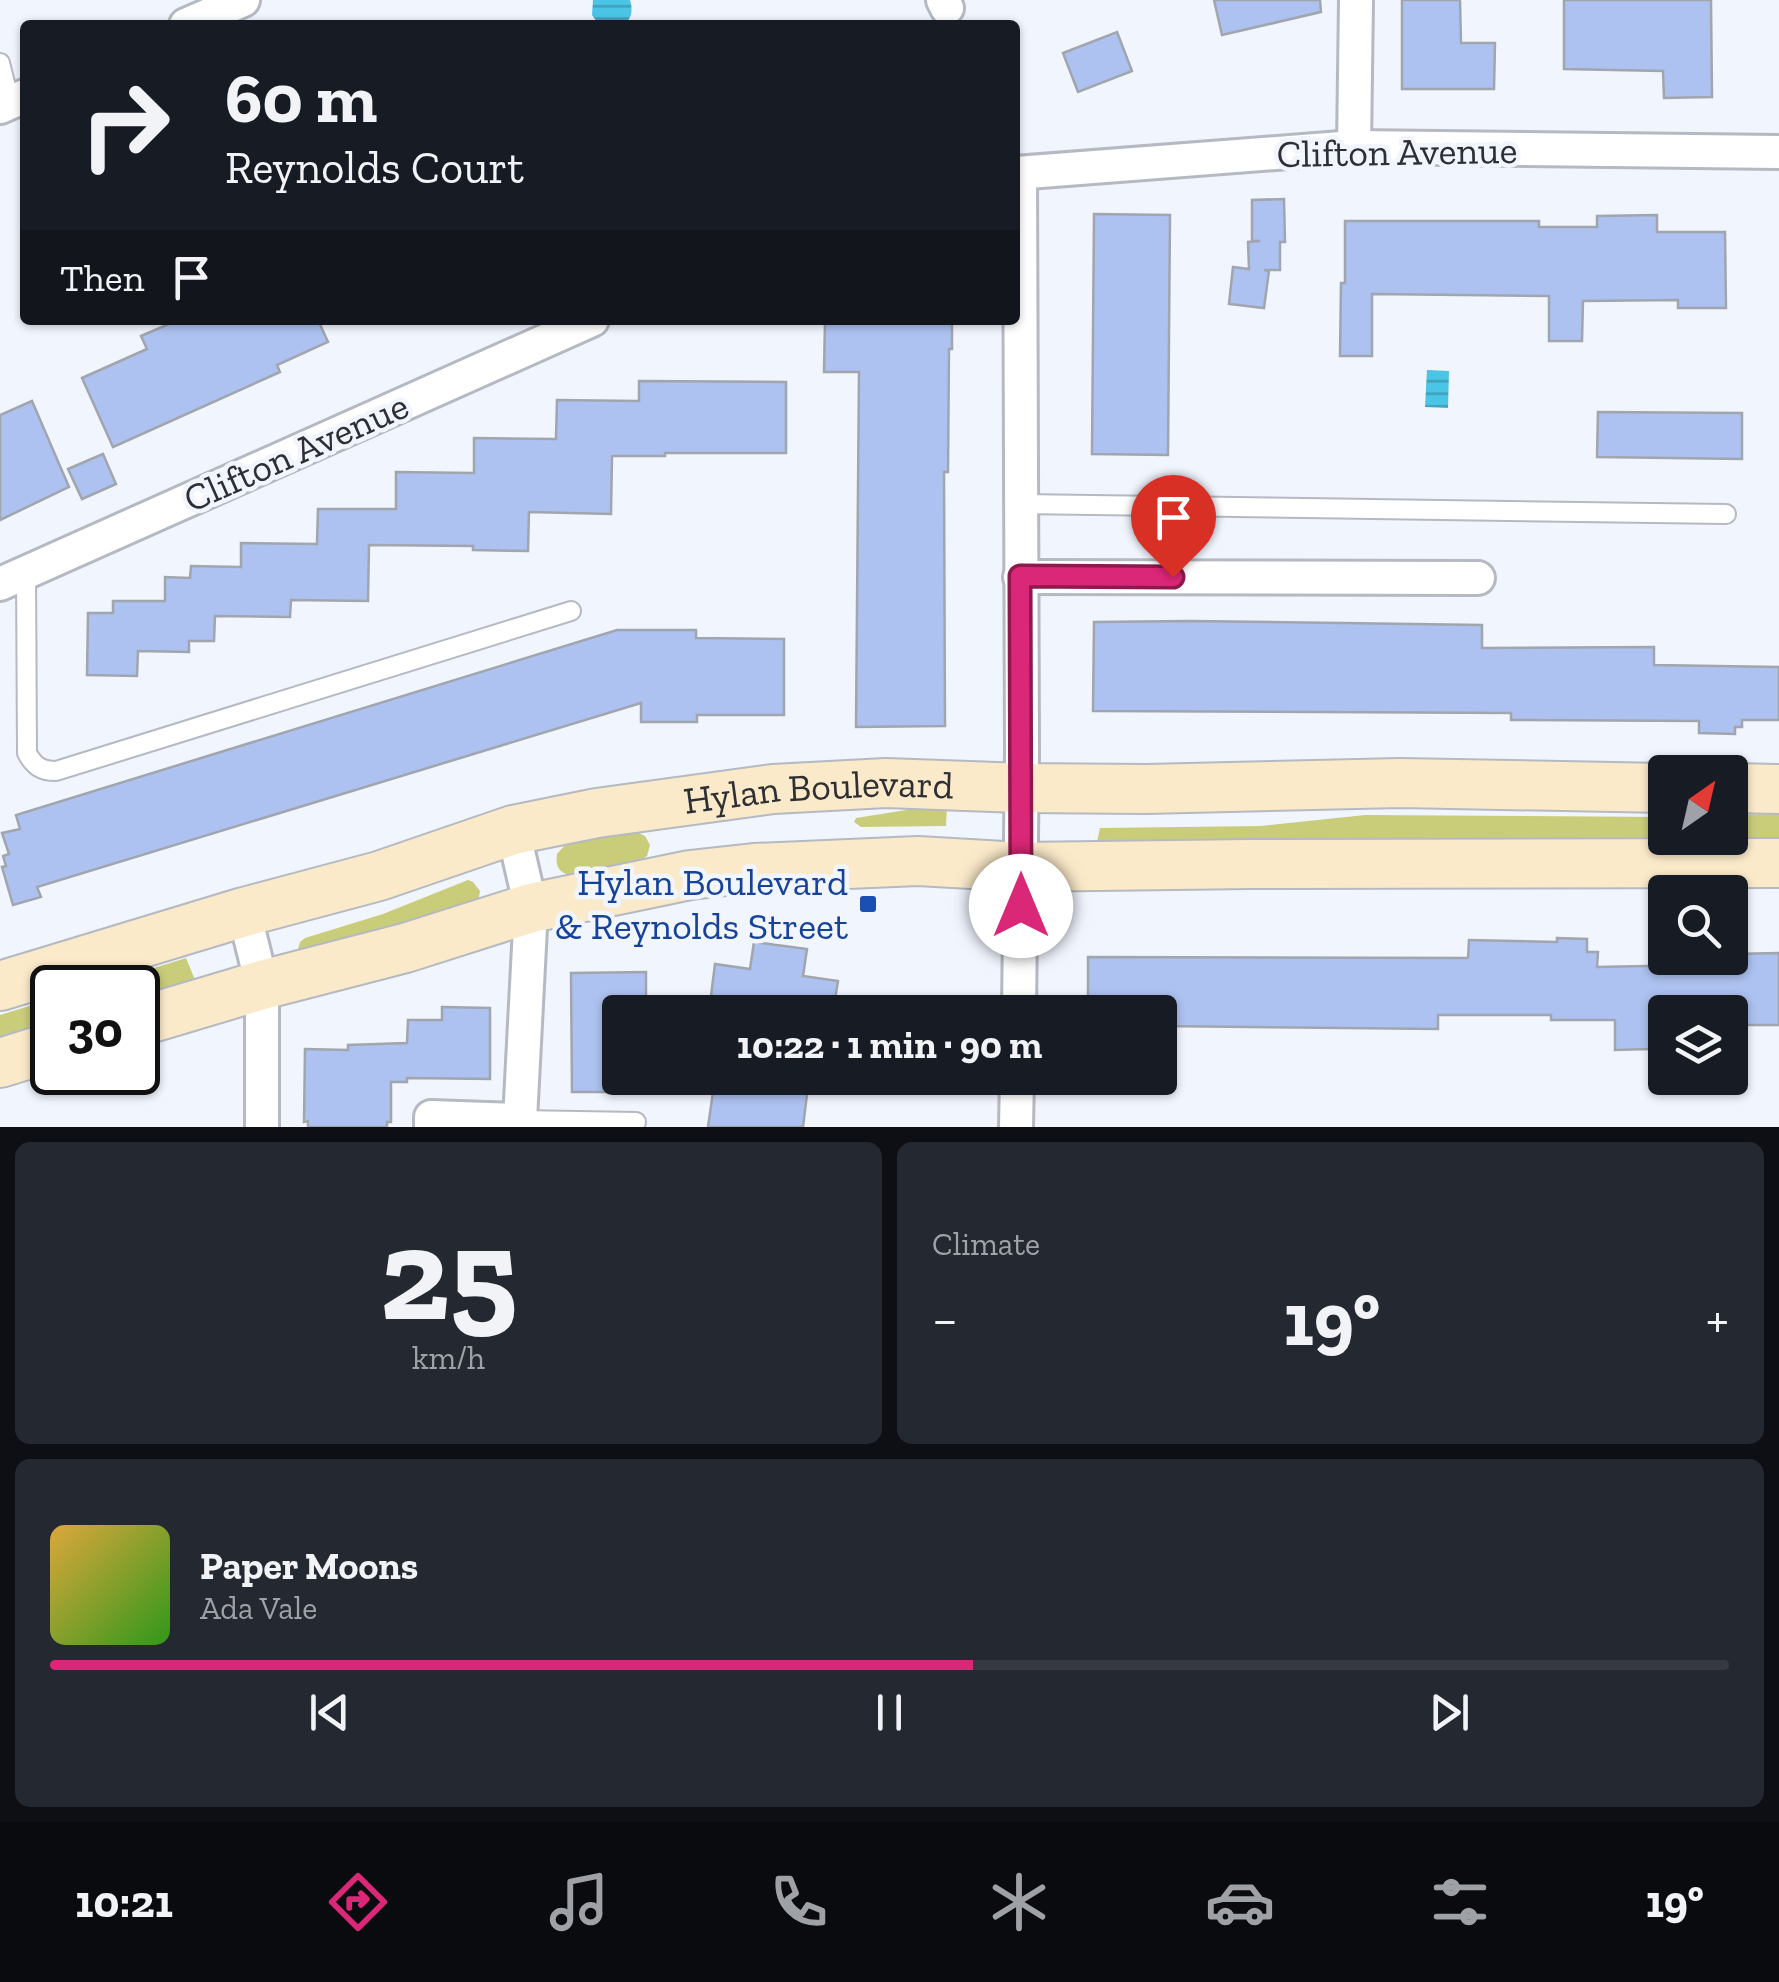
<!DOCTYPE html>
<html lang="en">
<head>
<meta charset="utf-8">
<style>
  body { margin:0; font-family:"Zilla Slab",serif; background:#242831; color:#f1f3f6; height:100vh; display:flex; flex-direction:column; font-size:38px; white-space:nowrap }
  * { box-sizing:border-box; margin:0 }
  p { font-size:32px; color:#9ea1a6 }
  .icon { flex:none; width:55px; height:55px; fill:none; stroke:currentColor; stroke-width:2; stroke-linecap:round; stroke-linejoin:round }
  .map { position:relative; height:1127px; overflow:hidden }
  .panel { display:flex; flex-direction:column; gap:15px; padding:15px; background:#0d0f14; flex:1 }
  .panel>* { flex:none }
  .hud { position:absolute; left:20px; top:20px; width:1000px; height:305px; border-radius:10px; box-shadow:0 2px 8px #0004; background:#171b24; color:#f1f3f6; overflow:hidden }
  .needle { width:65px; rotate:34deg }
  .tools { position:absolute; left:1648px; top:755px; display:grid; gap:20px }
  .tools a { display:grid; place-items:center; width:100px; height:100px; border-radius:10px; background:#171b24; box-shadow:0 2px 8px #0004; font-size:50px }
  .speed { position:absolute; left:30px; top:965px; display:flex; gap:20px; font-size:50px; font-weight:700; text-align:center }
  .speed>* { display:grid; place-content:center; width:130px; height:130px; border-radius:50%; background:#171b24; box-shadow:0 2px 8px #0004; line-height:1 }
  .speed .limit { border:5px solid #111; border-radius:15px; background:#fff; color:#111 }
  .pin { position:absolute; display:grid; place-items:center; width:85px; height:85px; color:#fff; margin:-102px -42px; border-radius:50% 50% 50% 0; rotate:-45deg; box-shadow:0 0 10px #0007 }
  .pin .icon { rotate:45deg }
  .me { position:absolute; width:110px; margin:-55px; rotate:0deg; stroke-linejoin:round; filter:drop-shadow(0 0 8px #0008) }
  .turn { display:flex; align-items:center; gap:35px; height:210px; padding:0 40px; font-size:45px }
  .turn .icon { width:130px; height:130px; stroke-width:2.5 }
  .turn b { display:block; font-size:70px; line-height:85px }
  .then { display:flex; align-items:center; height:95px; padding:0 40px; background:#0003; gap:20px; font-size:38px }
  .big { font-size:75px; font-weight:700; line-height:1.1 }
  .panel .widget { flex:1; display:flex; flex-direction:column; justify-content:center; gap:15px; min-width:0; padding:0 35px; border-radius:15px; background:#242831 }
  .panel .dial { align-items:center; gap:0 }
  .dial b { font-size:130px; line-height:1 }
  .song { display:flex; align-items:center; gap:30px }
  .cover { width:120px; height:120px; border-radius:15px; background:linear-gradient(135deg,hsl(40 70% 55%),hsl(110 70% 35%)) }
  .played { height:10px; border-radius:5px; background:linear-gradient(90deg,#db2777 55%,#363941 55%) }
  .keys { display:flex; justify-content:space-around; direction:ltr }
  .heat { display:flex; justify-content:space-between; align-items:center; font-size:55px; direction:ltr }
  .panel .tiles { flex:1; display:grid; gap:15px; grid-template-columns:1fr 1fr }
  .widget:last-child { grid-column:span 2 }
  .trip { position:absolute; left:602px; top:995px; width:575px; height:100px; border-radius:10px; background:#171b24; box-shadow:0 2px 8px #0004; font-weight:700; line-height:100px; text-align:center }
  .dock { display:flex; height:160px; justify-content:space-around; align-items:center; background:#090b0e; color:#9ea1a6 }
  .dock .icon { width:70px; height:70px }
  .dock .selected { color:#db2777 }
  .dock b { font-size:45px; color:#f1f3f6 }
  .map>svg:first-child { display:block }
  .grass { fill:#c9cd7a }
  .water { fill:url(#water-rules) }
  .building { fill:#adc2f0; stroke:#a1a5ad; stroke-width:2.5 }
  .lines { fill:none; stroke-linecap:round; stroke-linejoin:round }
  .lane-casing { stroke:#b5b9c1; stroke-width:22 }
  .street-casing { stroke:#b5b9c1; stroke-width:38 }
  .secondary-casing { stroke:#b5b9c1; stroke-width:52 }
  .lane { stroke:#fff; stroke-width:18 }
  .street { stroke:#fff; stroke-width:32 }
  .secondary { stroke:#fbeaca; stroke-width:48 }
  .route-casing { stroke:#8e194d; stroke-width:25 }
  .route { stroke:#db2777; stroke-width:18 }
  .transit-dot { fill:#1a4fb4; stroke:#f1f5fe; stroke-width:4 }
  .labels { text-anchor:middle; stroke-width:9; stroke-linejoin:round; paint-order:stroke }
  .street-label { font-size:38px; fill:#2e2f33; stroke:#f1f5fe }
  .transit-label { font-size:38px; fill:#164399; stroke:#f1f5fe; text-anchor:end }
</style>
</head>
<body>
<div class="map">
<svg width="1779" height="1127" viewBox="0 0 1779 1127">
  <defs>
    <pattern id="water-rules" width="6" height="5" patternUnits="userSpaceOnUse" patternTransform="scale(2.5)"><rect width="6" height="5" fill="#4bc5e6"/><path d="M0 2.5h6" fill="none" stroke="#3fa0bb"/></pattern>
  </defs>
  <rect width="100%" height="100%" fill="#f1f5fe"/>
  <g class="grass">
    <path d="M 947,806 L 946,826 L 861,827 L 854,822 L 856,818 L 919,808 Z"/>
    <path d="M 1779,814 L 1779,842 L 1097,842 L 1100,828 L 1261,826 L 1365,815 L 1665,817 L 1665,838 L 1730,838 L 1730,815 Z"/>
    <path d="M 635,831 L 645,836 L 650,845 L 647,856 L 639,861 C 625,864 577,877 566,874 C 556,870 556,862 557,854 L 566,844 Z"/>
    <path d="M 468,880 L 473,882 L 480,891 L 479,897 L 473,905 L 301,953 L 298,949 L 300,942 L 305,938 L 383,914 Z"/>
    <path d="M 186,958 L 198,987 L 138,1007 L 138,988 L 90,988 Z"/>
    <path d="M 52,999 L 52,1032 L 0,1048 L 0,1015 Z"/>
  </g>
  <g class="water">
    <path d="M 593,0 L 630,0 C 633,10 632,18 624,25 L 599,25 L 592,15 Z"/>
    <path d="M 1427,370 L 1449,371 L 1448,408 L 1425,407 Z"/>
  </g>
  <g class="building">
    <path d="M 1214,0 L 1320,0 L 1321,12 L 1222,35 Z"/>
    <path d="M 1402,0 L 1460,0 L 1461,43 L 1495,43 L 1494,89 L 1402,89 Z"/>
    <path d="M 1564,0 L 1711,0 L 1712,97 L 1664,98 L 1663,71 L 1564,69 Z"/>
    <path d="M 1117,32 L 1132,71 L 1078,92 L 1063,53 Z"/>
    <path d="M 1284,199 L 1285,242 L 1280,242 L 1280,270 L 1264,270 L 1269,271 L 1264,308 L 1229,304 L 1233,267 L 1249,269 L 1248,242 L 1260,241 L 1252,241 L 1252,200 Z"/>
    <path d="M 1094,214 L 1170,215 L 1168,455 L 1092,454 Z"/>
    <path d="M 1657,215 L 1657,232 L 1725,232 L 1726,308 L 1678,308 L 1678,300 L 1583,301 L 1582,341 L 1549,341 L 1549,296 L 1372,294 L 1372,356 L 1340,356 L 1341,283 L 1345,283 L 1345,221 L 1539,221 L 1539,227 L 1597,227 L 1597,216 Z"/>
    <path d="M 178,320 L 318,320 L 328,342 L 277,365 L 280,372 L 113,447 L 82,378 L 147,349 L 141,336 Z"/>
    <path d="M 825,320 L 952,320 L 952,349 L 949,349 L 948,472 L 944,472 L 945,726 L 856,727 L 859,372 L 824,372 Z"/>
    <path d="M 639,381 L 786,382 L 786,453 L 665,453 L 665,456 L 612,456 L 611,514 L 529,512 L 528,551 L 473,550 L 473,546 L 369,545 L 368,601 L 291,600 L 290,617 L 215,616 L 214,641 L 189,641 L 189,652 L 138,651 L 137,676 L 87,675 L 88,613 L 113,613 L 113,601 L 165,601 L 165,577 L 190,578 L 191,566 L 241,567 L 241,543 L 317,544 L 318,509 L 396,509 L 396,472 L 474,473 L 474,438 L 556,439 L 557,400 L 639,401 Z"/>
    <path d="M 32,401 L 69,487 L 0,520 L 0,415 Z"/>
    <path d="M 1598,412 L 1742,413 L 1742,459 L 1597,457 Z"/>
    <path d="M 103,454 L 116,484 L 82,499 L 68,469 Z"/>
    <path d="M 1190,621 L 1482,625 L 1482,648 L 1654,647 L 1654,665 L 1779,667 L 1779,720 L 1742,720 L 1742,727 L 1735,727 L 1735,734 L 1699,733 L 1699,721 L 1511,720 L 1511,713 L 1093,711 L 1094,622 Z"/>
    <path d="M 617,630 L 696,630 L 696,638 L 784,639 L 784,715 L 697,715 L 697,722 L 641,722 L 641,703 L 37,887 L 41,897 L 13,905 L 2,867 L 6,866 L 3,856 L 9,854 L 2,833 L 20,829 L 16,815 Z"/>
    <path d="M 1557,938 L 1587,939 L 1587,952 L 1598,952 L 1597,967 L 1692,965 L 1692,958 L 1730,958 L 1730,954 L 1779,953 L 1779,1025 L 1730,1025 L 1730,1012 L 1651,1012 L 1651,1049 L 1615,1050 L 1615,1020 L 1551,1020 L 1551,1015 L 1438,1015 L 1438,1029 L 1160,1026 L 1160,1012 L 1088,1012 L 1088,957 L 1468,958 L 1469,940 L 1557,942 Z"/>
    <path d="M 754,942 L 807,949 L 803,976 L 838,981 L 833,1012 L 709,1012 L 715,964 L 750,969 Z"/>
    <path d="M 646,972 L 646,1012 L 620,1012 L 620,1092 L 572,1092 L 571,973 Z"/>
    <path d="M 442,1007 L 490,1008 L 490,1079 L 407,1078 L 407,1082 L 391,1082 L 391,1122 L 387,1122 L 387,1127 L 308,1127 L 308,1121 L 304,1122 L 305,1049 L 348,1050 L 348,1045 L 407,1043 L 408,1020 L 442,1020 Z"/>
    <path d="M 715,1078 L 809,1078 L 803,1127 L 708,1127 Z"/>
  </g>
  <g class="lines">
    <g class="lane-casing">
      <g id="lane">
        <path d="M 0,63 L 10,103"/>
        <path d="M 1020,504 L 1726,514"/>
        <path d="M 26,572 L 27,753 C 34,766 41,771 56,771 L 571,611"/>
        <path d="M 520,1120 L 636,1122"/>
      </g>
    </g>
    <g class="street-casing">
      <g id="street">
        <path d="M 943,0 L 947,8"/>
        <path d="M 186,25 L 243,0"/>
        <path d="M 0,107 L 25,96"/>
        <path d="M 1354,147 L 1356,0"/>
        <path d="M 1015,173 L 1354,147 L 1779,152"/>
        <path d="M 1020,577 L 1478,578"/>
        <path d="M 0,584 L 592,320"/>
        <path d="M 244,912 L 262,985 L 262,1127"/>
        <path d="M 1019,1012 L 1022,752 L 1020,174"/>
        <path d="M 431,1127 L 431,1117 L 520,1120 L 531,908 L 513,830"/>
        <path d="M 1016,1127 L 1017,1078"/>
      </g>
    </g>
    <g class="secondary-casing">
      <g id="secondary">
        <path d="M 1730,788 L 1779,789"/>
        <path id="s1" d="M 0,986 L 244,912 L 379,876 L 513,830 L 597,813 L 773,789 L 886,783 L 1021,788 L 1146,789 L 1400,783 L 1665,788"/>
        <path d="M 138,1022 L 262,985 L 405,948 L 531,908 L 690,875 L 754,868 L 918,861 L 1021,867 L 1251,864 L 1779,863"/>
        <path d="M 0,1063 L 52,1047"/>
      </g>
    </g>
    <use href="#lane" class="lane"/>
    <use href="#street" class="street"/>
    <use href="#secondary" class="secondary"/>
  </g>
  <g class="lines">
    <g class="route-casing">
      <path id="route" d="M 1021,906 L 1020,576 L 1173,577"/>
    </g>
    <use href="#route" class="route"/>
  </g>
  <rect class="transit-dot" x="858" y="894" width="20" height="20" rx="5"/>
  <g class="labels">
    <g class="street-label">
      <text transform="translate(1397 152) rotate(-1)" y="13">Clifton Avenue</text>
      <text transform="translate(296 452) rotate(-24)" y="13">Clifton Avenue</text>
      <text dy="13" stroke="none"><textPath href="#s1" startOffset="845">Hylan Boulevard</textPath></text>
    </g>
    <g class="transit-label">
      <text x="848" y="895">Hylan Boulevard<tspan x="848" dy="44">&amp; Reynolds Street</tspan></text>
    </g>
  </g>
</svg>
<div class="tools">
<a><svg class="needle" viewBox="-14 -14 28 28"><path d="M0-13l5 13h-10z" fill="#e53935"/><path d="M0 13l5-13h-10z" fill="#9ea1a6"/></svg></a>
<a><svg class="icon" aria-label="search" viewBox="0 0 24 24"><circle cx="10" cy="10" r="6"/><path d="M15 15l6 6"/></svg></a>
<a><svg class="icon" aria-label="layers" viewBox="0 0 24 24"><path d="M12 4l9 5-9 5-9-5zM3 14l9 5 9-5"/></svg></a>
</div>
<div class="speed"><div class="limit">30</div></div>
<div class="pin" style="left:1173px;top:577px;background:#d93025"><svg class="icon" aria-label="arrive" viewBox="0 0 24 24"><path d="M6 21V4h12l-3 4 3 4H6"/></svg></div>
<svg class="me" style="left:1021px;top:906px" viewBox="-20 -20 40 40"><circle r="19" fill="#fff"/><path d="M0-13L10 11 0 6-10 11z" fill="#db2777"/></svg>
<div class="trip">10:22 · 1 min · 90 m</div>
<div class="hud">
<div class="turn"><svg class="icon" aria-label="right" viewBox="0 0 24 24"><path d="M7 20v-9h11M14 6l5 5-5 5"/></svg><div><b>60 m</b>Reynolds Court</div></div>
<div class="then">Then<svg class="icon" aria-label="arrive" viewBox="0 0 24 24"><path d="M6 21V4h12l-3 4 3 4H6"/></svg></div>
</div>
</div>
<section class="panel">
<div class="tiles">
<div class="widget dial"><b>25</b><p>km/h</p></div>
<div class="widget"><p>Climate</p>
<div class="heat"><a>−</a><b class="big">19°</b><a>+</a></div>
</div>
<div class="widget">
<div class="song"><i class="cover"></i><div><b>Paper Moons</b><p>Ada Vale</p></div></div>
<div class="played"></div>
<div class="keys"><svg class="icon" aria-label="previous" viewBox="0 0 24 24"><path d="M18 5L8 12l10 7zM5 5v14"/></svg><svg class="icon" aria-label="pause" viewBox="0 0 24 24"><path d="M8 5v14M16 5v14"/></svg><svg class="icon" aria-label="next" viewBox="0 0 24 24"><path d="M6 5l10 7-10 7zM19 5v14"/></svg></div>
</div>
</div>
</section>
<nav class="dock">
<b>10:21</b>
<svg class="icon selected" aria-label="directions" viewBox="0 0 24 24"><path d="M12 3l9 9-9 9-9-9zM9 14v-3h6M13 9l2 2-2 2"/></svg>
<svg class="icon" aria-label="music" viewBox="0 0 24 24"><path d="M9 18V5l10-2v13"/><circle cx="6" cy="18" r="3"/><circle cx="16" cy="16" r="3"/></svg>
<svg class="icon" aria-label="phone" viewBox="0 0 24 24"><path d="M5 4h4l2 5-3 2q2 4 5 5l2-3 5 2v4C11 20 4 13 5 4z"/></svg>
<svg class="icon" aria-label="climate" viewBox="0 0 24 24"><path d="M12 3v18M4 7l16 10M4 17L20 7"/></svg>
<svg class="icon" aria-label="car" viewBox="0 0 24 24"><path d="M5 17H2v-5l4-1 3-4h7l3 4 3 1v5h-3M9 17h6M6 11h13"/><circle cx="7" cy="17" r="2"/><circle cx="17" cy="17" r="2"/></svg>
<svg class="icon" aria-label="filters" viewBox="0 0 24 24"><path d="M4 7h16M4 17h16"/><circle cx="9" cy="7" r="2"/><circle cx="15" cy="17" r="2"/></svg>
<b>19°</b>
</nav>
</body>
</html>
